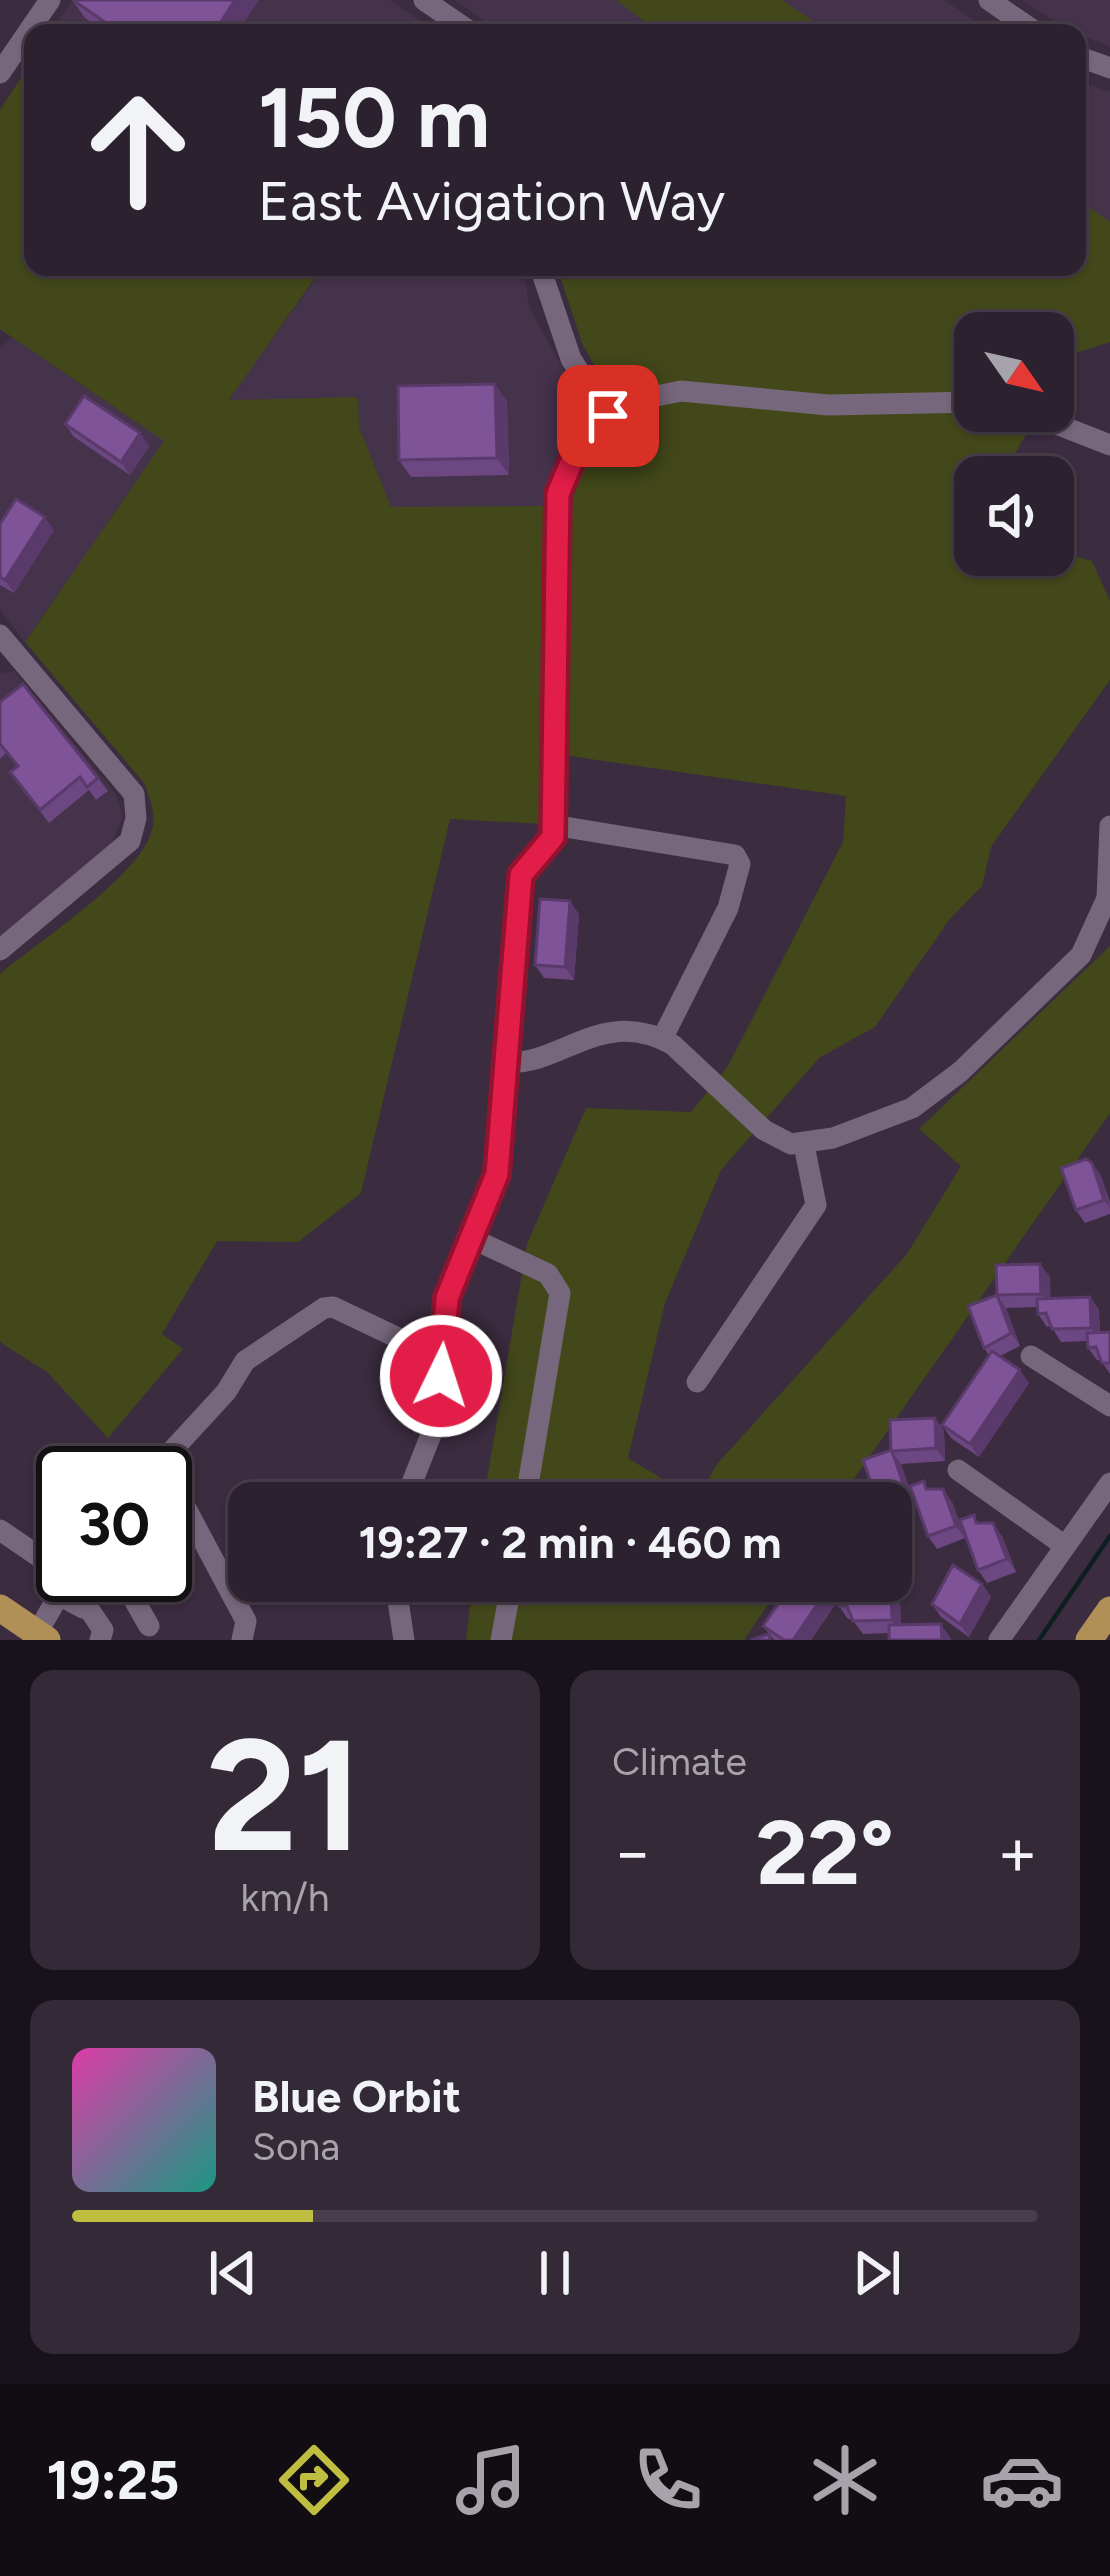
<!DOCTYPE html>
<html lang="en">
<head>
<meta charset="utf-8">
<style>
  body { margin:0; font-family:Figtree,sans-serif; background:#342937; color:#f1f3f6; height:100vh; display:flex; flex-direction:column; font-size:45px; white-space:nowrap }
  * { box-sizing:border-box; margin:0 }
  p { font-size:39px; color:#a6a3aa }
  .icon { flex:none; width:66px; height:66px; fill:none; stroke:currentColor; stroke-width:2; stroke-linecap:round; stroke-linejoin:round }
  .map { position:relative; height:1640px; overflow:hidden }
  .details { display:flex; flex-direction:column; gap:30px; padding:30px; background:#18121a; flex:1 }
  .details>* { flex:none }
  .top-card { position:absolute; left:24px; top:24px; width:1062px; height:252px; border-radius:24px; box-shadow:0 3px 9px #0004,0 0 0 3px #483e4b; background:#2c212f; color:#f1f3f6; overflow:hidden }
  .needle { width:78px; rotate:124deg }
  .controls { position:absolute; left:954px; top:312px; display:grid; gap:24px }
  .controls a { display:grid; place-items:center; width:120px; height:120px; border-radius:24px; background:#2c212f; box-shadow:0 3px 9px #0004,0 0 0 3px #483e4b; font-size:60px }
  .speed { position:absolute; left:36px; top:1446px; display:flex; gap:24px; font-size:60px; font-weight:700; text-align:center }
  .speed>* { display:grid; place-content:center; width:156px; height:156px; border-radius:50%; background:#2c212f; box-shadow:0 3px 9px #0004,0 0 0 3px #483e4b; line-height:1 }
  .speed .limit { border:6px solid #111; border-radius:18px; background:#fff; color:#111 }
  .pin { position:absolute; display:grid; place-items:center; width:102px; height:102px; color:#fff; margin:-51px; border-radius:24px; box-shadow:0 6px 18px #0006 }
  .me { position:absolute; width:132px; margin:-66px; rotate:4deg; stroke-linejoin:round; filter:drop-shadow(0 0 9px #0008) }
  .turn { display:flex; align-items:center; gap:42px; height:252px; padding:0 36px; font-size:54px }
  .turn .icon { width:156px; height:156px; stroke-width:2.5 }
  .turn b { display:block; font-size:84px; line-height:102px }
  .big { font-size:90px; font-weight:700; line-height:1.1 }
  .details .tile { flex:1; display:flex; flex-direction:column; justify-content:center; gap:18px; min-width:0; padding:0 42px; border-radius:24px; background:#342937 }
  .details .dial { align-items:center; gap:0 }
  .dial b { font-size:156px; line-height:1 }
  .song { display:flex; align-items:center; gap:36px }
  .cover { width:144px; height:144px; border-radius:18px; background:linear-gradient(135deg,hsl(320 70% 55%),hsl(170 70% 35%)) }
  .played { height:12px; border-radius:6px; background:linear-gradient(90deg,#c0be40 25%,#483e4b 25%) }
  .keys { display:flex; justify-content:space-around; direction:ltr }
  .heat { display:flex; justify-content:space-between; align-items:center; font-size:66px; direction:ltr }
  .details .tiles { flex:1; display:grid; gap:30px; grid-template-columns:1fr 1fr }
  .tile:last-child { grid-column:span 2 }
  .trip { position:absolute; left:228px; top:1482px; width:684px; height:120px; border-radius:24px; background:#2c212f; box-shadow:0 3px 9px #0004,0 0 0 3px #483e4b; font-weight:700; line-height:120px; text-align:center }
  .dock { display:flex; height:192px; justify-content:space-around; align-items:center; background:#120d13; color:#a6a3aa }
  .dock .icon { width:84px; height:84px }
  .dock .on { color:#c0be40 }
  .dock b { font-size:54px; color:#f1f3f6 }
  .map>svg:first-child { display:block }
  .built { fill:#45324b }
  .green { fill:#42481a }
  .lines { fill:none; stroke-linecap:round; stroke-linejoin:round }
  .stream { stroke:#0d1e21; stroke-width:4.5 }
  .minor { stroke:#77677c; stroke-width:21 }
  .major { stroke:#b09056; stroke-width:27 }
  .wall { fill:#6d4782 }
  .shaded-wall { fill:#593a6a }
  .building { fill:#7f5397; stroke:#593a6a; stroke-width:3 }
  .route-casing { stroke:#92132f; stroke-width:30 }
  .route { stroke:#e11d48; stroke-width:21 }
</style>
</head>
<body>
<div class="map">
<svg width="1110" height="1640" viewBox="0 0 1110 1640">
  <rect width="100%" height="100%" fill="#3b2c3f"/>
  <g class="built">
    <path d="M 73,0 L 390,0 L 438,33 L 50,33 Z"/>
    <path d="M 455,0 L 616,0 L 659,33 L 501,33 Z"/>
    <path d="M 782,0 L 944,0 L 993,33 L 831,33 Z"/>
    <path d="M 1022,0 L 1110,0 L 1110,47 L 1063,27 Z"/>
    <path d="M 1077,81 L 1110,92 L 1110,222 L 1077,199 Z"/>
    <path d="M 523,267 L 530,309 L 585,409 L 557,455 L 546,506 L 391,507 L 359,427 L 228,401 L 323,268 Z"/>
    <path d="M 12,337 L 164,441 L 25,642 L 0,610 L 0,349 Z"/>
    <path d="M 14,671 L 116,794 L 123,817 L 111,845 L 0,937 L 0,673 Z"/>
  </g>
  <g class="green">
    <path d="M 616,0 L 782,0 L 831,33 L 659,33 Z"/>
    <path d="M 33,59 L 33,267 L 365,267 L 322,268 L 229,400 L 358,397 L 359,427 L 391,507 L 546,506 C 556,458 569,421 609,391 L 582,343 L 557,267 L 1077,267 L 1077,199 L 1110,222 L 1110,342 L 1076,353 L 1053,390 L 1053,333 L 975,333 L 975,411 L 1040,411 L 1001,477 L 975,477 L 975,555 L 1053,555 L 1053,550 L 1092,561 L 1110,601 L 1110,680 L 991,847 L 982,886 L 949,920 L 875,1027 L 820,1057 L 721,1170 L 665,1303 L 628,1458 L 696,1499 L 718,1463 L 907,1254 L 961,1166 L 919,1129 L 1110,946 L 1110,1113 L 837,1503 L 483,1503 L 527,1244 L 586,1108 L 691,1112 L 728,1066 L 843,842 L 846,796 L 542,752 L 543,824 L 450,819 L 361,1193 L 298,1242 L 217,1241 L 162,1334 L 183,1349 L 108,1438 L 47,1372 L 0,1342 L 0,974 C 37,943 142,874 152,830 C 156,813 150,799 144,783 L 25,642 L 164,441 L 0,329 L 0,110 Z"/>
    <path d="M 473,1581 L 784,1581 L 744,1640 L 466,1640 Z"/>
  </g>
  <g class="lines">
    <path class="stream" d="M 1039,1640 L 1110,1536"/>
    <g class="minor">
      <path d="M 424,0 L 472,33"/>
      <path d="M 989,0 L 1037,33"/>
      <path d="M 1077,56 L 1110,68"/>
      <path d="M 0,73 L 50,0"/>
      <path d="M 540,267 L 571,359 L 608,416"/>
      <path d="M 1023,411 L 1110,445"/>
      <path d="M 0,635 L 134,794 L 136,818 L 130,841 L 0,950"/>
      <path d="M 553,825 L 735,855 L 740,864 L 728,908 L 662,1039"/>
      <path d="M 508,1062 C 561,1066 603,1005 673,1045 L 764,1130 L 791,1144 L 833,1138 L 912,1108 L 960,1072 L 1081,955 L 1107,898 L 1110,826"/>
      <path d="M 473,1239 L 548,1274 L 560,1293 L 525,1503"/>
      <path d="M 1031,1356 L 1110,1406"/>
      <path d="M 697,1382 L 816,1205 L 804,1145"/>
      <path d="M 958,1470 L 1065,1546"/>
      <path d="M 404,1503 L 434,1427 L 447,1298 L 498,1175 L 521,875 L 553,837 L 559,669 L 555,518 L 565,471 L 592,431 L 642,399 L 681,391 L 828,405 L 975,402"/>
      <path d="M 0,1530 L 63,1573"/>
      <path d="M 66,1575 L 103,1630 L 100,1640"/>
      <path d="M 120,1575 L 149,1626"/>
      <path d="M 395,1581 L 404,1640"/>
      <path d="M 33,1640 L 59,1595 L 83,1608"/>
      <path d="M 242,1640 L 246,1621 L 166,1471 L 168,1455 L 226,1392 L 245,1361 L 324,1308 L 333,1307 L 413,1345 L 443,1350"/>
      <path d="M 501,1640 L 512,1581"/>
      <path d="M 999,1640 L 1110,1483"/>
    </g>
    <g class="major">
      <path d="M 0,1608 L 47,1640"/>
      <path d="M 1089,1640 L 1110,1610"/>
    </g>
  </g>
  <g class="wall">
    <path d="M 73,1 L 238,31 L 241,33 L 107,33 L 85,18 Z"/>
    <path d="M 507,401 L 509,475 L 411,477 L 399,460 Z"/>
    <path d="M 65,424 L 140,433 L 149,446 L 130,475 L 74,437 Z"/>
    <path d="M 0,524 L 54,530 L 14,593 L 0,585 Z"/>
    <path d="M 0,702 L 98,778 L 108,791 L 96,800 L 89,790 L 49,823 L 10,772 L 17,766 L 6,753 L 0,759 Z"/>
    <path d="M 579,914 L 574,980 L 544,978 L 535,965 Z"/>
    <path d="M 1092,1163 L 1101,1176 L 1110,1203 L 1110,1214 L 1085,1223 L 1076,1210 Z"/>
    <path d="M 1040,1264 L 1050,1277 L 1050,1299 L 1090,1297 L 1099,1310 L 1100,1333 L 1110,1332 L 1110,1374 L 1101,1360 L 1097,1360 L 1088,1348 L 1088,1341 L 1061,1342 L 1051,1326 L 1047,1327 L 1038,1314 L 1037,1307 L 1006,1308 L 1020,1346 L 1000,1356 L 1029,1383 L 979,1457 L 951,1438 L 942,1425 L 989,1355 L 984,1348 L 997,1295 Z"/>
    <path d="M 935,1418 L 944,1431 L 945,1461 L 901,1464 L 915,1505 L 891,1514 L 891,1503 L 878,1502 L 891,1450 Z"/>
    <path d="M 929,1489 L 952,1502 L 965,1538 L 937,1549 L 928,1536 Z"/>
    <path d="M 979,1523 L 1002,1536 L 1016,1572 L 987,1583 L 978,1570 Z"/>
    <path d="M 982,1584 L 991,1597 L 969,1637 L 941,1617 L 932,1604 Z"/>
    <path d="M 844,1591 L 900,1603 L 901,1625 L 950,1637 L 951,1640 L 889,1640 L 889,1633 L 863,1634 L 852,1619 L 848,1619 L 839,1606 L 839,1599 L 811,1640 L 774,1640 L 763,1626 Z"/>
  </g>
  <g class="shaded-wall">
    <path d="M 235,0 L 259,0 L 237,33 L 222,20 Z"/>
    <path d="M 495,384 L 507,401 L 509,475 L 497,458 Z"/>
    <path d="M 140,433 L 149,446 L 130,475 L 121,462 Z"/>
    <path d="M 45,517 L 54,530 L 14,593 L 5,580 Z"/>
    <path d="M 570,901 L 579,914 L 574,980 L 565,967 Z"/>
    <path d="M 1092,1163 L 1101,1176 L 1110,1208 L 1104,1200 Z"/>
    <path d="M 1040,1264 L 1050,1277 L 1051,1307 L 1041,1294 Z"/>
    <path d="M 997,1295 L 1006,1308 L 1020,1346 L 1011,1333 Z"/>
    <path d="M 1090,1297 L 1099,1310 L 1100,1341 L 1091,1328 Z"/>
    <path d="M 1020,1370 L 1029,1383 L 979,1457 L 970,1444 Z"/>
    <path d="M 935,1418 L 944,1431 L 945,1461 L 936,1448 Z"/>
    <path d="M 892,1451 L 901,1464 L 915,1505 L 906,1492 Z"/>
    <path d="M 943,1489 L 952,1502 L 965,1538 L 956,1526 Z"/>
    <path d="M 993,1523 L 1002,1536 L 1016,1572 L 1007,1559 Z"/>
    <path d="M 833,1581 L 851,1581 L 811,1640 L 793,1640 Z"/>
    <path d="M 982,1584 L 991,1597 L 969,1637 L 960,1624 Z"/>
    <path d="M 891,1590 L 900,1603 L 901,1633 L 892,1620 Z"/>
    <path d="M 941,1624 L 950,1637 L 951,1640 L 942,1640 Z"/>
  </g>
  <g class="building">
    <path d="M 73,0 L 235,0 L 222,20 L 241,33 L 121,33 Z"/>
    <path d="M 495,384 L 497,458 L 399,460 L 398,386 Z"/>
    <path d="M 84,396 L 140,433 L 121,462 L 65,424 Z"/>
    <path d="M 16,499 L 45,517 L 5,580 L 0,577 L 0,524 Z"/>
    <path d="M 23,684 L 98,778 L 87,787 L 80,777 L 40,810 L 10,772 L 18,766 L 0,744 L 0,702 Z"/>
    <path d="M 540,899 L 570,901 L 565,967 L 535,965 Z"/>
    <path d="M 1086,1159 L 1092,1163 L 1104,1200 L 1076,1210 L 1061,1168 Z"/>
    <path d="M 1040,1264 L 1041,1294 L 997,1295 L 996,1265 Z"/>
    <path d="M 997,1295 L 1011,1333 L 984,1348 L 968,1306 Z"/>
    <path d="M 1090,1297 L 1091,1328 L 1052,1329 L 1046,1313 L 1038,1314 L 1037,1299 Z"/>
    <path d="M 1110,1332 L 1110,1363 L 1102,1363 L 1096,1347 L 1088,1348 L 1087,1333 Z"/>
    <path d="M 992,1351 L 1020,1370 L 970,1444 L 942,1425 Z"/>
    <path d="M 935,1418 L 936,1448 L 892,1451 L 906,1492 L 878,1502 L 863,1460 L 891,1450 L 890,1420 Z"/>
    <path d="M 924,1481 L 926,1489 L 943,1489 L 956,1526 L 928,1536 L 910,1486 Z"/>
    <path d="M 974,1515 L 976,1523 L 993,1523 L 1007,1559 L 978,1570 L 960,1520 Z"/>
    <path d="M 953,1565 L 982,1584 L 960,1624 L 932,1604 Z"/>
    <path d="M 794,1581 L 833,1581 L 793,1640 L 784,1640 L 763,1626 Z"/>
    <path d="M 891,1590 L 892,1620 L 853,1621 L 847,1606 L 839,1606 L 839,1591 Z"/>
    <path d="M 941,1624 L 942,1640 L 889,1640 L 889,1625 Z"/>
    <path d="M 769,1634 L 770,1640 L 751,1640 Z"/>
  </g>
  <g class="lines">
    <g class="route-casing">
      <path id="route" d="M 441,1376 L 447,1298 L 497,1174 L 521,875 L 553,837 L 558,494 L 576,451 L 608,416"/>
    </g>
    <use href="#route" class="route"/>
  </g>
</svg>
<div class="controls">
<a><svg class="needle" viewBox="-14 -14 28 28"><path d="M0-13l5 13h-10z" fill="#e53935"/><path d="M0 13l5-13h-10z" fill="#a6a3aa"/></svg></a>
<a><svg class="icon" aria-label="sound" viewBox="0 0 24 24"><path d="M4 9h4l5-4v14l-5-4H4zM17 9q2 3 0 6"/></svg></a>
</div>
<div class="speed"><div class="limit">30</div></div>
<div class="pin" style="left:608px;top:416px;background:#d93025"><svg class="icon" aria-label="arrive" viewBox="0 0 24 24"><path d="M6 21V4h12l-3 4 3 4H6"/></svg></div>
<svg class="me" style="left:441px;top:1376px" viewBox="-20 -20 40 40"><circle r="17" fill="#e11d48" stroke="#fff" stroke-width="3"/><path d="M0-11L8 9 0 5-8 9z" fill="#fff"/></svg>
<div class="trip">19:27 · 2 min · 460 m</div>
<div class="top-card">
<div class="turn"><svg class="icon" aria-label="ahead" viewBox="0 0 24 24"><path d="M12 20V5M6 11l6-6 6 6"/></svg><div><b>150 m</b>East Avigation Way</div></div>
</div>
</div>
<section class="details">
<div class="tiles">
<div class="tile dial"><b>21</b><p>km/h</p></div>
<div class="tile"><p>Climate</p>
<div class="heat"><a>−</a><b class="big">22°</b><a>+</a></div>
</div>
<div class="tile">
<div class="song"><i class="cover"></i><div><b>Blue Orbit</b><p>Sona</p></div></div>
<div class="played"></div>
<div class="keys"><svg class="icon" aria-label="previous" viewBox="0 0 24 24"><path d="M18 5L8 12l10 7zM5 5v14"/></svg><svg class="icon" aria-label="pause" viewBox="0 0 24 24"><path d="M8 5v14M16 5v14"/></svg><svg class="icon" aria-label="next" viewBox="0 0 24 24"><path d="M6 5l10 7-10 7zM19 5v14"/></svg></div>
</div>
</div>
</section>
<nav class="dock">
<b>19:25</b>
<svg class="icon on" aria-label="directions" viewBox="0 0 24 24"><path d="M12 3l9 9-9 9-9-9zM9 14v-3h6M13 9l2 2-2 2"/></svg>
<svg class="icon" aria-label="music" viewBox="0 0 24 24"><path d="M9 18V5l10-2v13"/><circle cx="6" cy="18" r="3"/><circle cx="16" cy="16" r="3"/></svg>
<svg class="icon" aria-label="phone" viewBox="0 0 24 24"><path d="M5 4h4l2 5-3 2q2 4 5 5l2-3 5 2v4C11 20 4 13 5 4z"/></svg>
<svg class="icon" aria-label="climate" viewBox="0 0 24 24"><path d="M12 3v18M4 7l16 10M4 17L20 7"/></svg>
<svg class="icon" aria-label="car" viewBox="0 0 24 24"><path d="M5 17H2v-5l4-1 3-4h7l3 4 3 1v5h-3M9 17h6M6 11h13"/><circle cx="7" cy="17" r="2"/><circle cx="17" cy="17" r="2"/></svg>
</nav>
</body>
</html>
